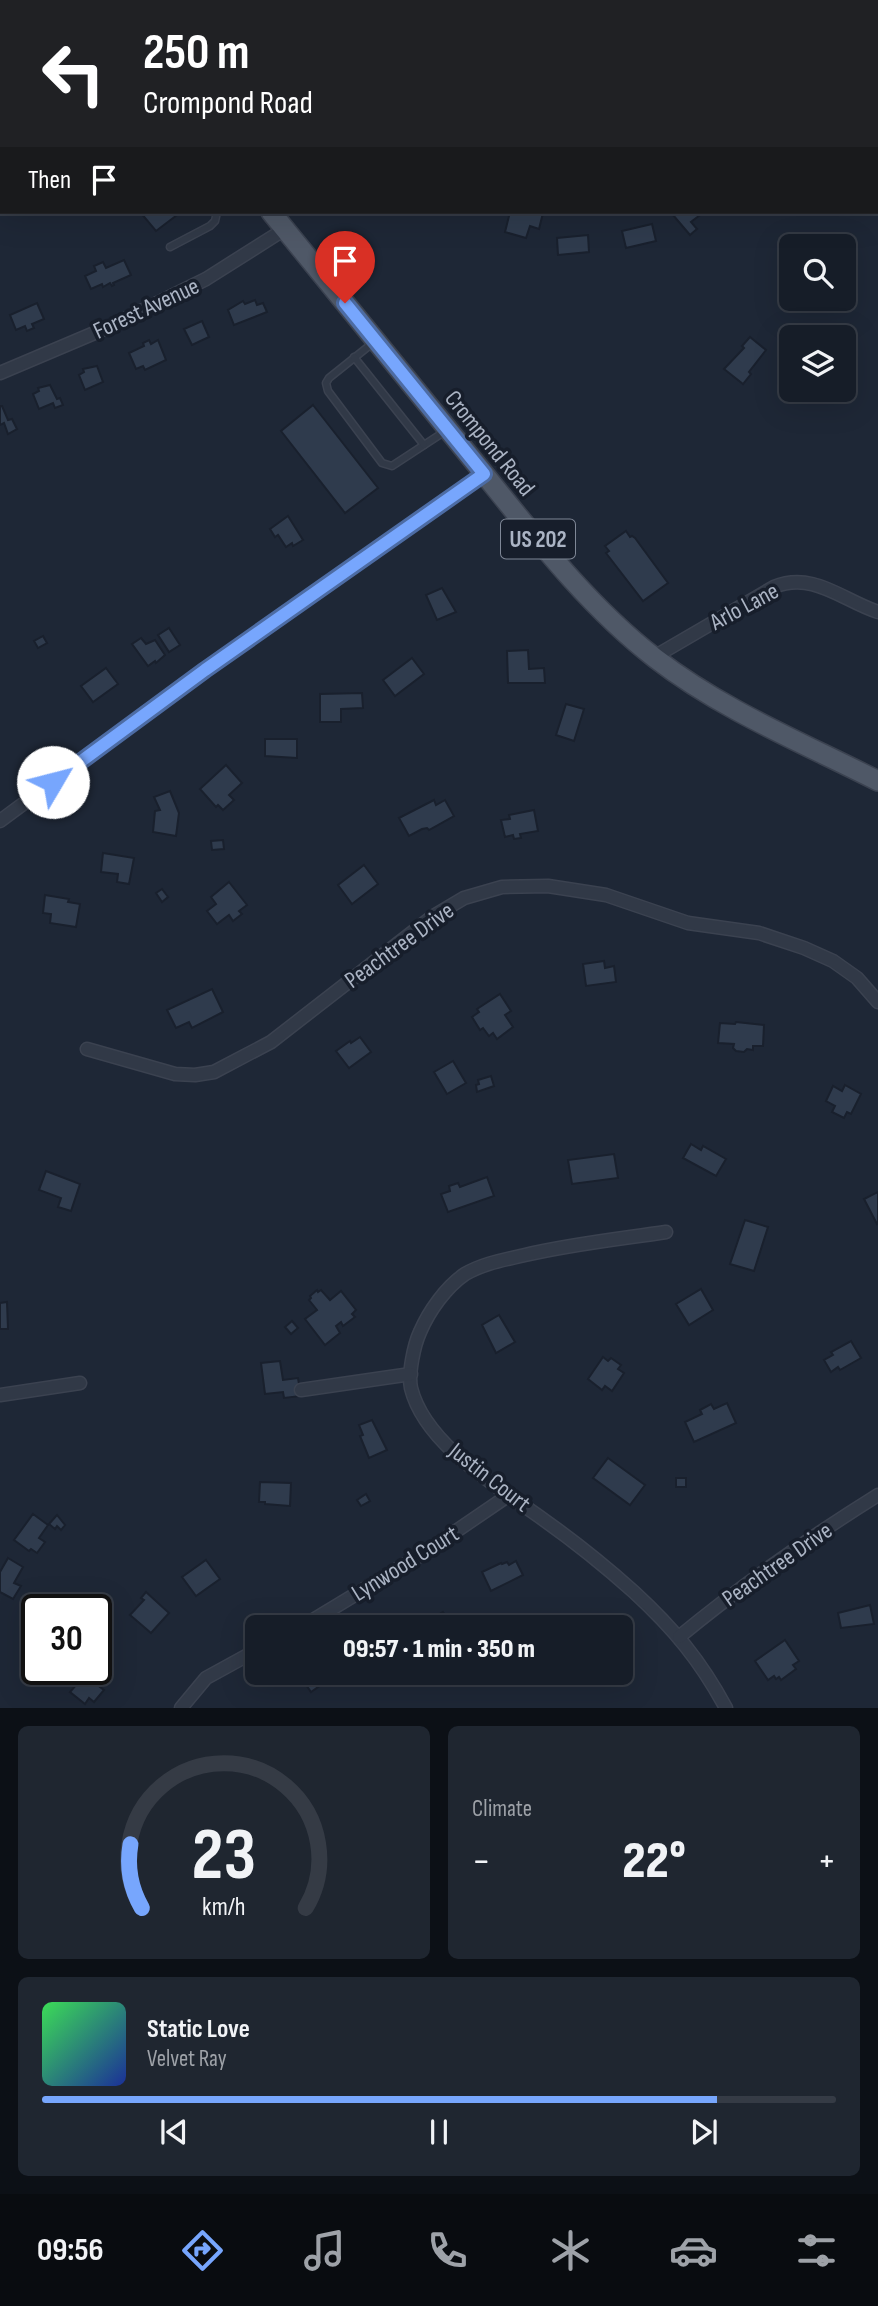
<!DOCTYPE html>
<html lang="en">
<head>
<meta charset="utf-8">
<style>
  body { margin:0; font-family:"Sofia Sans Condensed",sans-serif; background:#1f2630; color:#f1f3f6; height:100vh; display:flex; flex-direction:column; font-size:26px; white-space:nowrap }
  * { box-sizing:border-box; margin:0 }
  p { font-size:23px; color:#9ea2a8 }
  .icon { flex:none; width:38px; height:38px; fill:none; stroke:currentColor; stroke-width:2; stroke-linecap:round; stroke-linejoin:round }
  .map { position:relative; height:1708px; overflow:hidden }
  .panel { display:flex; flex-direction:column; gap:18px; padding:18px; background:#0c1016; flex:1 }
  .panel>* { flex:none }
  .hud { position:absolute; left:0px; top:0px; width:878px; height:214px; box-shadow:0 7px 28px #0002,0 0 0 2px #353b45; background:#202124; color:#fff; overflow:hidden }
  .fabs { position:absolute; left:779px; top:234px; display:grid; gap:14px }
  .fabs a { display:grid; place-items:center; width:77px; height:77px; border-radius:10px; background:#161d28; box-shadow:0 7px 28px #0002,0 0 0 2px #353b45; font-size:35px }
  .speed { position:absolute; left:21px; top:1594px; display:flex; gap:14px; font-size:35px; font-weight:700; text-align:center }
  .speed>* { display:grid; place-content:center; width:91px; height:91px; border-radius:50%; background:#161d28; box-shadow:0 7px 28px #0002,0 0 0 2px #353b45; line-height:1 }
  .speed .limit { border:4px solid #111; border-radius:10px; background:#fff; color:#111 }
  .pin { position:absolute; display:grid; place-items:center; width:60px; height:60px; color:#fff; margin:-72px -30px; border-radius:50% 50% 50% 0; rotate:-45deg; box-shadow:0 0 7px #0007 }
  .pin .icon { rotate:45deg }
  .me { position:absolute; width:77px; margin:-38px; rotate:53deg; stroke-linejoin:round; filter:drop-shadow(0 0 5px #0008) }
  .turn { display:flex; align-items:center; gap:24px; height:147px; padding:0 28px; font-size:32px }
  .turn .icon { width:91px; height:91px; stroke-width:2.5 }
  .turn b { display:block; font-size:49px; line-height:60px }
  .then { display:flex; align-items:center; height:66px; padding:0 28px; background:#0003; gap:14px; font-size:26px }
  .big { font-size:52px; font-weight:800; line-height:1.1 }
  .panel .card { flex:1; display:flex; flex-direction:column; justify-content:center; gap:10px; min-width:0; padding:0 24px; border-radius:10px; background:#1f2630 }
  .panel .dial { align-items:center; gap:0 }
  .dial svg { height:182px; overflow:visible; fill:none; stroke:#353b45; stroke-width:7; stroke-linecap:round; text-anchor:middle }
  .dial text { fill:#f1f3f6; stroke:none }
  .song { display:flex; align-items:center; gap:21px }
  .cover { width:84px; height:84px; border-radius:10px; background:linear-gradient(135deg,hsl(130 70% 55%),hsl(230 70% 35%)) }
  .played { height:7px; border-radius:4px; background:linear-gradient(90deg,#77a6fd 85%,#353b45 85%) }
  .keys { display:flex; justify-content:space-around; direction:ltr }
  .heat { display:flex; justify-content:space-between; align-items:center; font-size:38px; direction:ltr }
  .panel .tiles { flex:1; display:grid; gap:18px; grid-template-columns:1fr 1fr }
  .card:last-child { grid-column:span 2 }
  .trip { position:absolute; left:245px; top:1615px; width:388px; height:70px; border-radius:10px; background:#161d28; box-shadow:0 7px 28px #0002,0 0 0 2px #353b45; font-weight:800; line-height:70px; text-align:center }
  .tabs { display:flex; height:112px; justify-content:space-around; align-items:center; background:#090c10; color:#9ea2a8 }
  .tabs .icon { width:49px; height:49px }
  .tabs .on { color:#77a6fd }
  .tabs b { font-size:32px; color:#f1f3f6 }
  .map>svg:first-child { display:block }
  .building { fill:#2f3b4d; stroke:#19202d; stroke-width:2 }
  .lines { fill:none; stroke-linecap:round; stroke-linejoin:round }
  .lane-casing { stroke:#3b4250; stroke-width:9 }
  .street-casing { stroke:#3b4250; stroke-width:15 }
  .primary-casing { stroke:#3b4250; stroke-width:22 }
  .lane { stroke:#313947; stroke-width:6 }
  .street { stroke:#313947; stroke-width:12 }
  .primary { stroke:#4f5867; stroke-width:19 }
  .route-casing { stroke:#4d6ca4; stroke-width:18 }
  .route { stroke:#77a6fd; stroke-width:12 }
  .labels { text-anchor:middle; stroke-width:7; stroke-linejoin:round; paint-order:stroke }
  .shield { fill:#171e2b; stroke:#7f8796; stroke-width:2 }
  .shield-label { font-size:23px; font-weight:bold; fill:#abb4c4 }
  .street-label { font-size:24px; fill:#abb4c4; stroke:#171e2b }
</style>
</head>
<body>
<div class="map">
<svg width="878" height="1708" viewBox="0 0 878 1708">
  <rect width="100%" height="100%" fill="#1e2736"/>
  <g class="building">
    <path d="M 140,212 L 181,212 L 156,231 Z"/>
    <path d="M 510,212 L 543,213 L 539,229 L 530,226 L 526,238 L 505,232 Z"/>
    <path d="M 676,212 L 704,212 L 691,222 L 697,229 L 690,235 L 673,215 Z"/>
    <path d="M 652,224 L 656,241 L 626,248 L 622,231 Z"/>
    <path d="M 588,235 L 589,252 L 558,255 L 557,238 Z"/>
    <path d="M 124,260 L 131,275 L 113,283 L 114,285 L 112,286 L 110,283 L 103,287 L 102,284 L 91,289 L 85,276 L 96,271 L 94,266 L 103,262 L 106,268 Z"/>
    <path d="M 255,300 L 257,305 L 263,303 L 267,312 L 234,325 L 228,310 L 243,301 L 245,304 Z"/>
    <path d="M 37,303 L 44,319 L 32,324 L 34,328 L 27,331 L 25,326 L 16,330 L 10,315 Z"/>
    <path d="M 202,321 L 209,337 L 192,345 L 184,329 Z"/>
    <path d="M 750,337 L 766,350 L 749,372 L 751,374 L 743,384 L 724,369 L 744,348 L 742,346 Z"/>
    <path d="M 149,340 L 151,344 L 158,340 L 166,360 L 145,370 L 143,366 L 136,369 L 129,353 L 144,346 L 143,343 Z"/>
    <path d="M 97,366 L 103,382 L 85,390 L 79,375 L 84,372 L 83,369 Z"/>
    <path d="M 50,385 L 57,399 L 60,398 L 63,405 L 55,408 L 53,403 L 39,409 L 33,394 L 39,391 L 38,388 Z"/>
    <path d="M 313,405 L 378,488 L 345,513 L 281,431 Z"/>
    <path d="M 0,406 L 2,406 L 8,420 L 12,419 L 17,429 L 8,434 L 4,423 L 0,425 Z"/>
    <path d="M 288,516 L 303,540 L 293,546 L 292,543 L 286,547 L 278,535 L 275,537 L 270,529 Z"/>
    <path d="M 626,531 L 630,537 L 632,536 L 635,538 L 668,583 L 643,601 L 606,553 L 609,551 L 605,546 Z"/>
    <path d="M 442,588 L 456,612 L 437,620 L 426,595 Z"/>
    <path d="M 169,628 L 180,645 L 169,652 L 158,635 Z"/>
    <path d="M 43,636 L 47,643 L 38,648 L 34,641 Z"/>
    <path d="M 141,638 L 146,644 L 155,640 L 165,655 L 156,663 L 155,661 L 148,666 L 132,644 Z"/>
    <path d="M 528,650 L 529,669 L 544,668 L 545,683 L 508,683 L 507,651 Z"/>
    <path d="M 412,658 L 424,674 L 395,696 L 383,680 Z"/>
    <path d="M 106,668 L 118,684 L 93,702 L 81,686 Z"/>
    <path d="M 362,693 L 363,708 L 341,709 L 341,722 L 320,722 L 320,694 Z"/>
    <path d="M 566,704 L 584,709 L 574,741 L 556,735 Z"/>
    <path d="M 265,739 L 297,739 L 297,758 L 265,756 Z"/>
    <path d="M 226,765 L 242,783 L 229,795 L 234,800 L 223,810 L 218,805 L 216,807 L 200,789 Z"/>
    <path d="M 170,791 L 179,813 L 176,836 L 153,832 L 155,811 L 160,810 L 154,797 Z"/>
    <path d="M 434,800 L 436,805 L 445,800 L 454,816 L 429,830 L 427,828 L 422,829 L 409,836 L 399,818 Z"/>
    <path d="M 534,810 L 538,831 L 520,834 L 521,838 L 514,839 L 513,835 L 505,837 L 501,820 L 510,819 L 509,815 Z"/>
    <path d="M 223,840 L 224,849 L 212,850 L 211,841 Z"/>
    <path d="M 103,853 L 134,858 L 129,884 L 117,882 L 118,874 L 101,872 Z"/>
    <path d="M 364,865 L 378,884 L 352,904 L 338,885 Z"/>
    <path d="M 229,882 L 247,905 L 239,911 L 242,914 L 233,921 L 229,915 L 217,924 L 207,911 L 216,904 L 211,897 Z"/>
    <path d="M 162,889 L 168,897 L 162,902 L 156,893 Z"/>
    <path d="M 45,895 L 69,899 L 68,902 L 80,904 L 76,927 L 50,923 L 51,914 L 43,913 Z"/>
    <path d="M 604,961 L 605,968 L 614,966 L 616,982 L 586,986 L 583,964 Z"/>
    <path d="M 212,989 L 223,1012 L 192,1028 L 189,1022 L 176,1028 L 167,1010 Z"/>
    <path d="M 500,994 L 511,1011 L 505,1015 L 513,1027 L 497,1039 L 493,1033 L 489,1036 L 483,1028 L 480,1030 L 472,1017 L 479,1012 L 477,1009 Z"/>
    <path d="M 736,1022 L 764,1025 L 763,1046 L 753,1046 L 753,1050 L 747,1049 L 744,1052 L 736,1051 L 733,1048 L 734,1044 L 718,1043 L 720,1023 L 735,1024 Z"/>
    <path d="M 360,1037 L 371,1052 L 349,1068 L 336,1051 L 350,1041 L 351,1043 Z"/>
    <path d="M 453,1061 L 466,1083 L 447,1094 L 434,1072 Z"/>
    <path d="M 491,1076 L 494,1086 L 477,1092 L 476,1085 L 479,1084 L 478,1080 Z"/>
    <path d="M 845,1085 L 861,1094 L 851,1114 L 847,1112 L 844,1118 L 832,1112 L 835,1106 L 826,1101 L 833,1086 L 842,1091 Z"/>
    <path d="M 691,1144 L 701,1150 L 703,1146 L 726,1159 L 716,1176 L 683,1158 Z"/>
    <path d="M 614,1154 L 618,1178 L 572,1184 L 568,1160 Z"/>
    <path d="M 46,1171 L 80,1184 L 71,1211 L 58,1207 L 61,1198 L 39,1190 Z"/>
    <path d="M 487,1177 L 494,1196 L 448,1212 L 441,1194 L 450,1191 L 449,1186 L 458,1183 L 460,1187 Z"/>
    <path d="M 878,1192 L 878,1223 L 877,1224 L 864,1199 Z"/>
    <path d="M 745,1220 L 768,1227 L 754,1271 L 730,1264 Z"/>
    <path d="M 701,1289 L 713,1310 L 689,1325 L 676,1304 Z"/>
    <path d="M 317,1290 L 318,1292 L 321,1290 L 330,1300 L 341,1291 L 356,1310 L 352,1314 L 355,1317 L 343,1326 L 341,1322 L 336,1326 L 340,1333 L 325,1345 L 305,1319 L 317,1310 L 309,1300 L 311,1298 L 310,1296 Z"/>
    <path d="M 7,1302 L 8,1329 L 0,1329 L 0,1303 Z"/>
    <path d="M 499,1315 L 515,1342 L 496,1353 L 482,1325 Z"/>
    <path d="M 292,1321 L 298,1328 L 291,1334 L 285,1327 Z"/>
    <path d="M 851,1341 L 861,1358 L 840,1370 L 838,1367 L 831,1372 L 824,1360 L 833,1355 L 831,1352 Z"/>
    <path d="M 603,1357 L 608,1361 L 611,1358 L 621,1365 L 618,1369 L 624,1373 L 612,1391 L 605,1386 L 602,1390 L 588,1379 Z"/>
    <path d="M 280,1361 L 283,1380 L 298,1378 L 301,1396 L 284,1398 L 283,1392 L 265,1394 L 261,1363 Z"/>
    <path d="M 727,1403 L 736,1423 L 694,1442 L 685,1422 L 702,1414 L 700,1410 L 711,1404 L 714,1409 Z"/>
    <path d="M 372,1420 L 387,1450 L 369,1458 L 360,1436 L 363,1435 L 359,1425 Z"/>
    <path d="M 608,1458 L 645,1485 L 630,1505 L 593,1478 Z"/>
    <rect x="676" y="1478" width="10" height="9"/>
    <path d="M 260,1482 L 291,1483 L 290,1506 L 265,1504 L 265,1502 L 259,1502 Z"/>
    <path d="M 366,1494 L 370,1501 L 361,1506 L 357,1500 Z"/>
    <path d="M 33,1514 L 48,1525 L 39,1538 L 45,1542 L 37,1553 L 31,1549 L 29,1551 L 14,1540 Z"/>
    <path d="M 57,1515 L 65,1525 L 61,1530 L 57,1526 L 55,1529 L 49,1524 Z"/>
    <path d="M 8,1558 L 23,1567 L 14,1583 L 21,1586 L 13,1599 L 0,1592 L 0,1572 Z"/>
    <path d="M 206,1560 L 220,1579 L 196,1596 L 182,1577 Z"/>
    <path d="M 516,1561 L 523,1575 L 491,1591 L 482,1572 L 501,1563 L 502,1564 L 507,1562 L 509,1565 Z"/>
    <path d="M 146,1592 L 169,1613 L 151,1633 L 130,1615 L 144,1600 L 141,1598 Z"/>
    <path d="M 870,1605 L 874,1624 L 841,1628 L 838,1613 Z"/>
    <path d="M 443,1612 L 453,1628 L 419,1628 L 419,1627 Z"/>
    <path d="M 785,1640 L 799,1661 L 793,1665 L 796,1669 L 781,1680 L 779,1677 L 776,1679 L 774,1676 L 768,1680 L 755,1661 Z"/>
    <path d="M 89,1670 L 105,1681 L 100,1687 L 104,1690 L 94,1702 L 89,1698 L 85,1704 L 70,1692 Z"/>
    <path d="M 298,1673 L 334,1673 L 335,1675 L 311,1692 Z"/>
  </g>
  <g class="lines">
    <g class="lane-casing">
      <g id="lane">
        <path d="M 0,43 L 2,44"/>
        <path d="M 170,247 L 210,226 L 215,221 L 217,212"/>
        <path d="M 374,342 L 329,378 L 326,383 L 328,391 L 382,463 L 392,466 L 447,430"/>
        <path d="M 354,357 L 424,445"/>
      </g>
    </g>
    <g class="street-casing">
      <g id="street">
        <path d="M 405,2 L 407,0"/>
        <path d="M 0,148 L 2,147"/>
        <path d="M 0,373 L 111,326 L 206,279 L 285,229"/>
        <path d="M 654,657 L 774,587 C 813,571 842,600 878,612"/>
        <path d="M 0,821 L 162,701 L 484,474"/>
        <path d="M 87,1049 L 175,1074 L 195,1075 L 214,1072 L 271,1042 L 432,917 L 464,898 L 502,887 L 548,886 L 606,895 L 688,923 L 759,933 L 804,948 L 833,961 L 857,978 L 878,1002"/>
        <path d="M 666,1232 C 619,1239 572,1244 525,1255 C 504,1260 484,1263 465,1274 C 446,1287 429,1311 420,1332 C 414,1345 408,1374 411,1388 C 425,1445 500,1488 544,1520 C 575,1542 606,1567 634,1592 C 674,1629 700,1660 726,1708"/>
        <path d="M 301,1390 L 411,1374"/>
        <path d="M 0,1395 L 80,1383"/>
        <path d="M 300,1628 L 424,1553 L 509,1495"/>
        <path d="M 679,1637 C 742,1585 809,1538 878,1495"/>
        <path d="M 181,1708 L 206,1678 L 257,1650"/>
      </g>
    </g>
    <g class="primary-casing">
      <g id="primary">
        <path d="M 82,0 L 84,2"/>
        <path d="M 271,212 C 338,295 405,377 472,459 C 529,529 584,603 655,658 C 722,710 803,743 878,781"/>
      </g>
    </g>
    <use href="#lane" class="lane"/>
    <use href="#street" class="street"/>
    <use href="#primary" class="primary"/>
  </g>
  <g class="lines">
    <g class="route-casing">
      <path id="route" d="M 53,782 L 205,670 L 484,474 L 345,303"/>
    </g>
    <use href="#route" class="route"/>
  </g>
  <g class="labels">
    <rect class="shield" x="501" y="519.5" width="74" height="39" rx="5"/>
    <g class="shield-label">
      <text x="538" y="547">US 202</text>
    </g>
    <g class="street-label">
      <text transform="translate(146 308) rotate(-25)" y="8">Forest Avenue</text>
      <text transform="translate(490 443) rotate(51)" y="8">Crompond Road</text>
      <text transform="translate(744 606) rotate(-28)" y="8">Arlo Lane</text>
      <text transform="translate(399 945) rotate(-36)" y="8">Peachtree Drive</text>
      <text transform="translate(490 1477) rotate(38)" y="8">Justin Court</text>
      <text transform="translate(405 1563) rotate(-32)" y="8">Lynwood Court</text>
      <text transform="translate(777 1564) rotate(-35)" y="8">Peachtree Drive</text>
    </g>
  </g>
</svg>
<div class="fabs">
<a><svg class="icon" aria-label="search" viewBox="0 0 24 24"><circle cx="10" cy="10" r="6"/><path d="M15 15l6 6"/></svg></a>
<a><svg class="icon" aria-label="layers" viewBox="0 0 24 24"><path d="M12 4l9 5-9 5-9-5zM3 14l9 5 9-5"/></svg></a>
</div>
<div class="speed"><div class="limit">30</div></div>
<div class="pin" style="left:345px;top:303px;background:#d93025"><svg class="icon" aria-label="arrive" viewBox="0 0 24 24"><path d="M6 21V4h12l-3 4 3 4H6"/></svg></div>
<svg class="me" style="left:53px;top:782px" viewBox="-20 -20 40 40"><circle r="19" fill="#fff"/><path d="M0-13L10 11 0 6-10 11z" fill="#77a6fd"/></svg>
<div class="trip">09:57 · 1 min · 350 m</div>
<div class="hud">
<div class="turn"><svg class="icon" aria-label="left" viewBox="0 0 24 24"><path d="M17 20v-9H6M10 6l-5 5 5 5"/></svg><div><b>250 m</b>Crompond Road</div></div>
<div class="then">Then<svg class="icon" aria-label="arrive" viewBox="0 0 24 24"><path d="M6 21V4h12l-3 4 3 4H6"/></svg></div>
</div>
</div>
<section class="panel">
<div class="tiles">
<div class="card dial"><svg viewBox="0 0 100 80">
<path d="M14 69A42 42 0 1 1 86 69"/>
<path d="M14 69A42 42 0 0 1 9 41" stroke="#77a6fd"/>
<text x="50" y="56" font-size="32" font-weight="700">23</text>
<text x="50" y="72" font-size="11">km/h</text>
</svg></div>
<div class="card"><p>Climate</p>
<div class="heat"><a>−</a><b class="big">22°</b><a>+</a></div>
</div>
<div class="card">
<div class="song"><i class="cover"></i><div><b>Static Love</b><p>Velvet Ray</p></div></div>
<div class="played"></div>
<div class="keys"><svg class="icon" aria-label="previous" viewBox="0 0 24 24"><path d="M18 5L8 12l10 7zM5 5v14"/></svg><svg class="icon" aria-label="pause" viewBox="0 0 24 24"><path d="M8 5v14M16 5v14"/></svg><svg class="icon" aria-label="next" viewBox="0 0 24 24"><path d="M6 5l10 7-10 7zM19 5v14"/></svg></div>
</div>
</div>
</section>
<nav class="tabs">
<b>09:56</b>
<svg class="icon on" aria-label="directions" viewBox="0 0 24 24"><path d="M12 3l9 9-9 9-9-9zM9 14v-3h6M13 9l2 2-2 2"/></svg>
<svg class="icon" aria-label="music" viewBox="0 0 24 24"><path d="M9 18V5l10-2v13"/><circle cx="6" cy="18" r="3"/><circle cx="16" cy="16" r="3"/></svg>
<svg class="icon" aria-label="phone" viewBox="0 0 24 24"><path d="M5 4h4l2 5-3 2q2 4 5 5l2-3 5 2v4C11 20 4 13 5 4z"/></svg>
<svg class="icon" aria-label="climate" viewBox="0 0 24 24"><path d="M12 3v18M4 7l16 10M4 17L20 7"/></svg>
<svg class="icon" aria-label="car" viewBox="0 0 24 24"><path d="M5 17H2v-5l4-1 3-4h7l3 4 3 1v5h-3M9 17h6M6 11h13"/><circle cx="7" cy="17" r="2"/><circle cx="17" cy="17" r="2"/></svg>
<svg class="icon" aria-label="filters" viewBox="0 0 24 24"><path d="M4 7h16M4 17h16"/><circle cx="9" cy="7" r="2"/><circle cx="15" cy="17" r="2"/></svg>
</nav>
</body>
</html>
